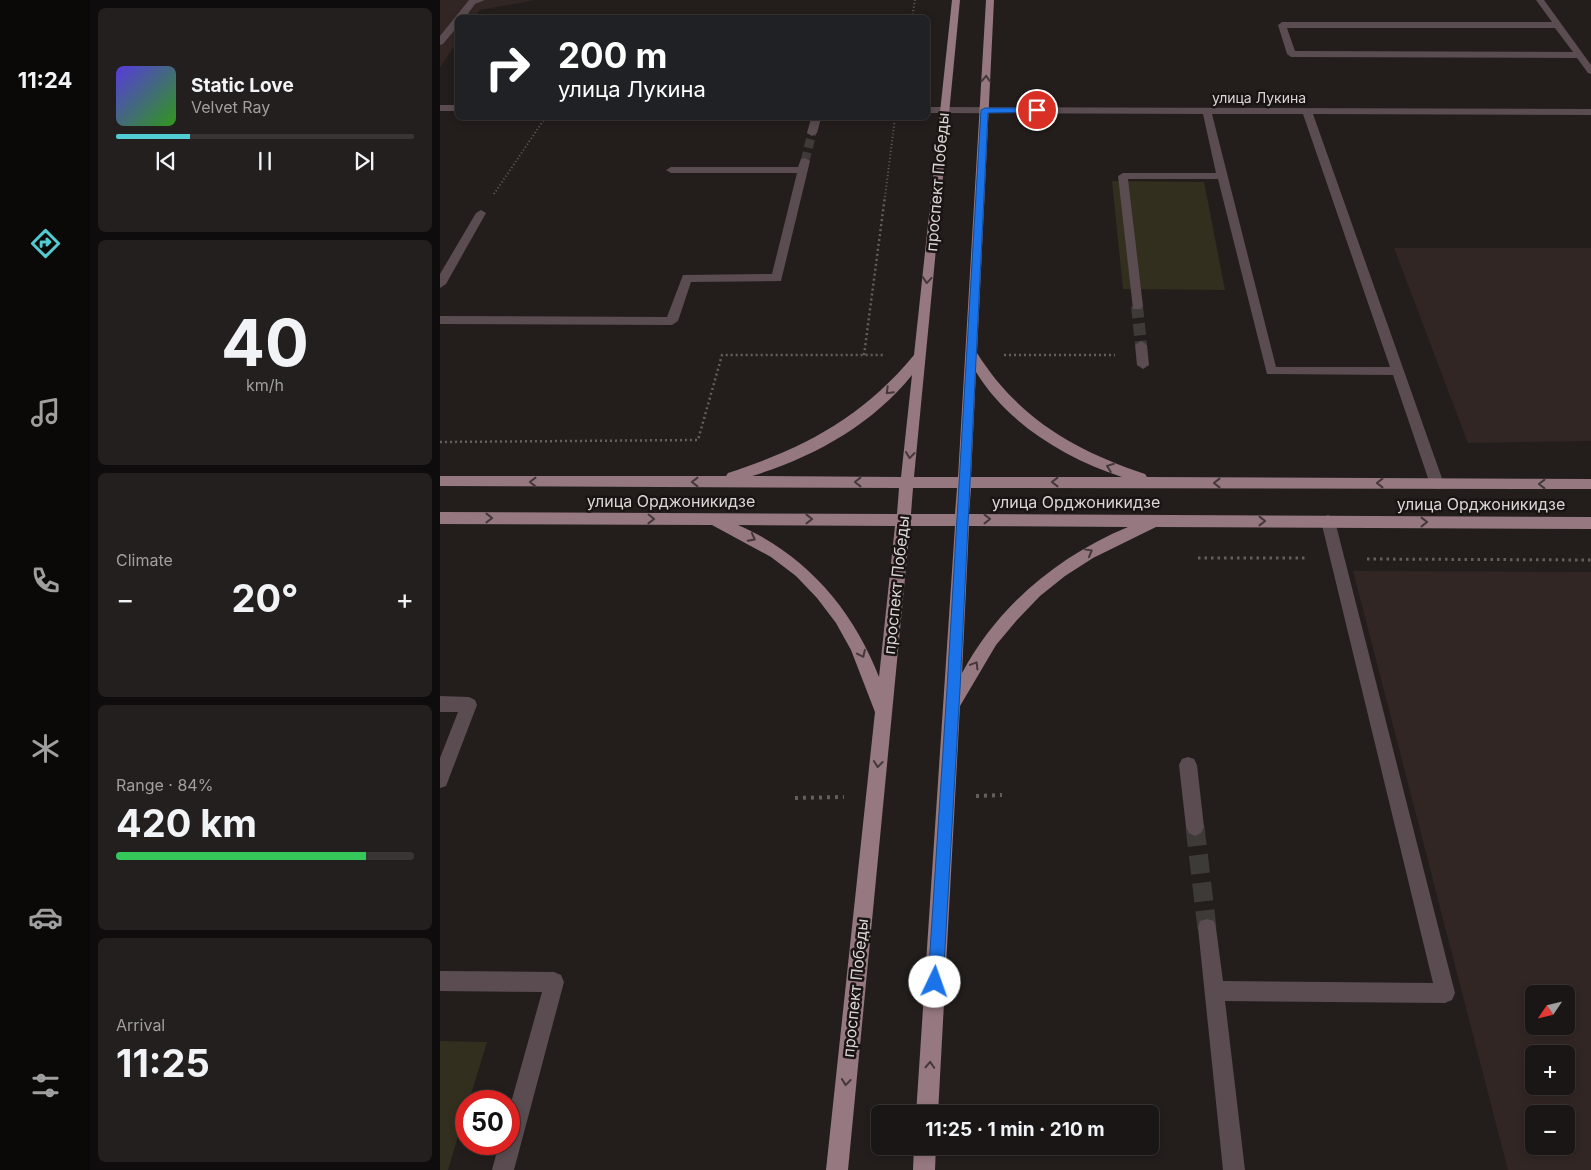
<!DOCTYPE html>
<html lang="en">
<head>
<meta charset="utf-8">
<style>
  body { margin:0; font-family:Inter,sans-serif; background:#231f1e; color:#f1f3f6; height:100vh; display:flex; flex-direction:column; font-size:19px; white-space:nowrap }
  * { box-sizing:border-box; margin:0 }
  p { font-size:16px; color:#9f9fa0 }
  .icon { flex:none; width:28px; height:28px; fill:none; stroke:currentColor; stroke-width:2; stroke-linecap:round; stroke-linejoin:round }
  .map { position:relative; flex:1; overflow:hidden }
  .details { display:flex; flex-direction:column; gap:8px; padding:8px; background:#0e0c0c; width:350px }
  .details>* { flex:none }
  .top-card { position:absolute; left:15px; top:15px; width:475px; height:105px; border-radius:8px; box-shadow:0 2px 8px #0003,0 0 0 1px #383534; background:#202124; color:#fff; overflow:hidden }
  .needle { width:32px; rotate:235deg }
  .controls { position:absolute; left:1085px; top:985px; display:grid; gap:10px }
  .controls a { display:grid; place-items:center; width:50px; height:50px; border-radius:8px; background:#1a1615; box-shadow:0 2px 8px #0003,0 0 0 1px #383534; font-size:25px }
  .speed { position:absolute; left:15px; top:1090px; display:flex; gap:10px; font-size:25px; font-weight:700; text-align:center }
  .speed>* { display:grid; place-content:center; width:65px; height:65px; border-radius:50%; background:#1a1615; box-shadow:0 2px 8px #0003,0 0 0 1px #383534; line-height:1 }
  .speed .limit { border:8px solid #d22; background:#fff; color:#111 }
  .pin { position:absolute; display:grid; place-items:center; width:42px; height:42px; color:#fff; margin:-21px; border:2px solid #fff; border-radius:50%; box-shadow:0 1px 5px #0007 }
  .me { position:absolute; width:55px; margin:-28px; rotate:3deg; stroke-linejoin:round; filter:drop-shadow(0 0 4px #0008) }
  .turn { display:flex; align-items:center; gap:18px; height:105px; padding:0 20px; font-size:22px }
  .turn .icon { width:65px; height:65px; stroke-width:2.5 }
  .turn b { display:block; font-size:35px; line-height:42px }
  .big { font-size:38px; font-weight:700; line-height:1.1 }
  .details .widget { flex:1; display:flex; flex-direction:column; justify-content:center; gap:8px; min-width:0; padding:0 18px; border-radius:8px; background:#231f1e }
  .details .dial { align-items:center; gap:0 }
  .dial b { font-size:65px; line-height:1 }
  .song { display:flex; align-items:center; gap:15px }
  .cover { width:60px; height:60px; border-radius:8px; background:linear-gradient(135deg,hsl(250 70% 55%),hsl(110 70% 35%)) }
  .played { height:5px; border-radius:2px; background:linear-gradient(90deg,#51ccd2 25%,#383534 25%) }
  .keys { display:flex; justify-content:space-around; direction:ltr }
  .heat { display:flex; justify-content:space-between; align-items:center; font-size:28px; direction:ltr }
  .charge { height:8px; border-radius:4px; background:linear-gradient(90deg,#34c759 84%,#383534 0) }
  .trip { position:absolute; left:431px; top:1105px; width:288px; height:50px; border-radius:8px; background:#1a1615; box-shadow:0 2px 8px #0003,0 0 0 1px #383534; font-weight:700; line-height:50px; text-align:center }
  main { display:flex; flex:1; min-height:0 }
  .tabs { display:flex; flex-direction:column; width:90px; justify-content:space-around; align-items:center; background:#0a0908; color:#9f9fa0 }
  .tabs .icon { width:35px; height:35px }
  .tabs .selected { color:#51ccd2 }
  .tabs b { font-size:22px; color:#f1f3f6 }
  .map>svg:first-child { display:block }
  .built { fill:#312623; fill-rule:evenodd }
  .green { fill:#322f1e }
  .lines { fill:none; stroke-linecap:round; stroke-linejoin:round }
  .minor-tunnel-far2 { stroke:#3e3a38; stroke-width:9; stroke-dasharray:9 4.5; stroke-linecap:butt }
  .minor-tunnel-far1 { stroke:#3e3a38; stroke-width:12; stroke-dasharray:12 5.5; stroke-linecap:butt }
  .minor-tunnel { stroke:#3e3a38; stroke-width:19; stroke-dasharray:19 9; stroke-linecap:butt }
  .path-far3 { stroke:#635f5d; stroke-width:2; stroke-dasharray:1 2.5; stroke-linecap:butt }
  .path-far2 { stroke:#635f5d; stroke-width:2.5; stroke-dasharray:2 3; stroke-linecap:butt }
  .path-far1 { stroke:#635f5d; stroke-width:3; stroke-dasharray:2.5 4; stroke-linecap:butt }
  .path { stroke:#635f5d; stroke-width:4; stroke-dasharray:3 5; stroke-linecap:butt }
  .minor { fill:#5a4c50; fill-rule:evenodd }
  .major { fill:#957880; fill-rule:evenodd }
  .oneway { stroke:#453839 }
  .route { fill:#1a73e8; stroke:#114b97 }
  .labels { text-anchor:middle; stroke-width:5; stroke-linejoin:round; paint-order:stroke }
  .far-street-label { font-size:14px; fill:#dad6d5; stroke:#1a1513 }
  .street-label { font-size:16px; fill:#dad6d5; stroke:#1a1513 }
</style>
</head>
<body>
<main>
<nav class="tabs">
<b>11:24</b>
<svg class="icon selected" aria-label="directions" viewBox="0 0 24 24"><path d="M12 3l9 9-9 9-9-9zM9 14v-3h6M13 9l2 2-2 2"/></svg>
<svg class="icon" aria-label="music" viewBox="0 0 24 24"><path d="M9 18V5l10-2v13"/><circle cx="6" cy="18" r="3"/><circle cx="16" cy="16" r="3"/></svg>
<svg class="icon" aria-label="phone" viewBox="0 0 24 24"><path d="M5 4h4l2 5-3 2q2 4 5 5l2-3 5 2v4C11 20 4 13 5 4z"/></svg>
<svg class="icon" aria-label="climate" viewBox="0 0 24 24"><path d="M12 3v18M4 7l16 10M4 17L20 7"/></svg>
<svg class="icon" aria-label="car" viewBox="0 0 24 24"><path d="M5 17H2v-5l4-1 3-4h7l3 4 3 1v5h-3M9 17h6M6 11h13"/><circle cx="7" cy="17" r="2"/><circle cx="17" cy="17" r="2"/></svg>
<svg class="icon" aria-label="filters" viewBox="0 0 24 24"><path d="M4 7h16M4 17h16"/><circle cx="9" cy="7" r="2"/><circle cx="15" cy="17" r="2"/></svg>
</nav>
<section class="details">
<div class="widget">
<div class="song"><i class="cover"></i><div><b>Static Love</b><p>Velvet Ray</p></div></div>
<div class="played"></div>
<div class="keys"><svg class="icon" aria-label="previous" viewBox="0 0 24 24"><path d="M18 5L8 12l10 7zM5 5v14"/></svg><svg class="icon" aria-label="pause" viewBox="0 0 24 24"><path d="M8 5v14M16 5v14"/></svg><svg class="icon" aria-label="next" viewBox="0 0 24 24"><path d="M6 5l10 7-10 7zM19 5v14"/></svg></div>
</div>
<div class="widget dial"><b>40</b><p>km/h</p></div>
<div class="widget"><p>Climate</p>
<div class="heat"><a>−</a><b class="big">20°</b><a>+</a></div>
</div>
<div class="widget"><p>Range · 84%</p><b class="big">420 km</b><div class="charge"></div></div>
<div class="widget"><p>Arrival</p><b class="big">11:25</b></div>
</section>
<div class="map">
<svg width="1151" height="1170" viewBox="0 0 1151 1170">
  <rect width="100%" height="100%" fill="#231e1c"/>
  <g class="built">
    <path d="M 0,0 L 95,0 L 40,10 L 35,17 L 18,18 L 17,42 L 0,67 Z"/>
    <path d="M 1151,248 L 1151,441 L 1028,443 L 954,248 Z"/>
    <path d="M 913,571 L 1151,572 L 1151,1170 L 1068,1170 ZM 1094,994 L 1126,994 L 1126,1026 L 1094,1026 ZM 1094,1054 L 1126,1054 L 1126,1086 L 1094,1086 ZM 1094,1114 L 1126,1114 L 1126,1146 L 1094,1146 Z"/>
  </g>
  <g class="green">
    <path d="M 672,181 L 764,182 L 785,290 L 683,289 Z"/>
    <path d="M 0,1041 L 47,1042 L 29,1101 L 26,1101 L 26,1110 L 8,1170 L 0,1170 Z"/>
  </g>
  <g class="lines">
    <path class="minor-tunnel-far2" d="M 365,161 L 372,133"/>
    <path class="minor-tunnel-far1" d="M 697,306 L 701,345"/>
    <path class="minor-tunnel" d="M 755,827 L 767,928"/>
    <g class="path-far3">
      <path d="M 472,18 L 475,0"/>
      <path d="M 54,194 L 105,118"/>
      <path d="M 445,197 L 455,118"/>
    </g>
    <g class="path-far2">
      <path d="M 424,355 L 445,196"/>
      <path d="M 564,355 L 675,355"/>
      <path d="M 0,442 L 258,440 L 282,355 L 445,355"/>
    </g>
    <g class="path-far1">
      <path d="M 758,558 L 868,558"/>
      <path d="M 927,559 L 1151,560"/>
    </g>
    <g class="path">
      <path d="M 536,796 L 562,795"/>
      <path d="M 355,798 L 404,797"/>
    </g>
    <g class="minor">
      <path d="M 29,0 L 45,0 L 35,4 L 25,18 L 18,18 L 18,26 L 3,44 L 0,45 L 0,36 Z"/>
      <path d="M 1096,0 L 1104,0 L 1151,65 L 1151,74 L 1148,73 L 1137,58 L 851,57 L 847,54 L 838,25 L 842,22 L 1112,22 ZM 847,28 L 1115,28 L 1133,52 L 855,51 Z"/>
      <rect x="0" y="105" width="18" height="6"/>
      <path d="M 488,107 L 1151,109 L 1151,115 L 873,114 L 1004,484 L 1002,488 L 997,489 L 992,488 L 990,484 L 953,375 L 827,374 L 778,179 L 688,179 L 703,306 L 701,309 L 693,309 L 678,176 L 683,173 L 776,173 L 763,114 L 488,113 ZM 772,114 L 863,114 L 950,367 L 836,367 Z"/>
      <path d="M 371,118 L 381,118 L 377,133 L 372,136 L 367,133 Z"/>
      <path d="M 365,158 L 370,161 L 341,281 L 251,282 L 238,321 L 232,325 L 0,324 L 0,316 L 227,317 L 243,275 L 332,274 L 357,173 L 231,173 L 226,170 L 231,167 L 358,167 L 361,159 Z"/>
      <path d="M 41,210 L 46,213 L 6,284 L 0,288 L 0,274 L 36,213 Z"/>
      <path d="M 701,341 L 707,345 L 709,365 L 703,369 L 697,365 L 695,345 Z"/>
      <path d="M 888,515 L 893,517 L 895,521 L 1015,993 L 1012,1000 L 1005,1003 L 785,1001 L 805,1170 L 783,1170 L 758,928 L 760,921 L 767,919 L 774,921 L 776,928 L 783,981 L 993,983 L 881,521 L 883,517 Z"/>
      <path d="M 0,696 L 29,697 L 35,700 L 37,705 L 6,786 L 0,788 L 0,758 L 18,712 L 0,712 Z"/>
      <path d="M 748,757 L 754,759 L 757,765 L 764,827 L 761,833 L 755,836 L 749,833 L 746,827 L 739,765 L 742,759 Z"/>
      <path d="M 0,971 L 114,972 L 121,975 L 124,982 L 74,1170 L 52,1170 L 59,1144 L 69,1144 L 69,1110 L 102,992 L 0,991 Z"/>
    </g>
    <g class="major">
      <path d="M 512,0 L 520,0 L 474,477 L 518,477 L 546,0 L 554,0 L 537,353 C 578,418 634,450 705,474 L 707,477 L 1151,479 L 1151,489 L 531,488 L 529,514 L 1151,517 L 1151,529 L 716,527 L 653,558 L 625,576 L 600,596 L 577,620 L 556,645 L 520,706 L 498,1114 L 476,1114 L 515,526 L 470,526 L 408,1170 L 386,1170 L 435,712 L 411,650 L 396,623 L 377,598 L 356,576 L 331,557 L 272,525 L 0,524 L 0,512 L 457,514 L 459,488 L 0,486 L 0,476 L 286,476 L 288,473 C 364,448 422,418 474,355 ZM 536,372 C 568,424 625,458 682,477 L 531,477 ZM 472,375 L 461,477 L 312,476 C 372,458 432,425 472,375 ZM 473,488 L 517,488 L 515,514 L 471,514 ZM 298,525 L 455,526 L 439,677 C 413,609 365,554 298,525 ZM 529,526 L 688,527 C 618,556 558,606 522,673 Z"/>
      <path d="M 474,1146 L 496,1146 L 495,1170 L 473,1170 Z"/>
    </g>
  </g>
  <defs><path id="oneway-chevron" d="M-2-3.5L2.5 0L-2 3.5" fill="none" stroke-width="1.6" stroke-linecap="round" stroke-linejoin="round" transform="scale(1.25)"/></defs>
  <g class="oneway">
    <use href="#oneway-chevron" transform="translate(546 79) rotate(-87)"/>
    <use href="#oneway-chevron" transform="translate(487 280) rotate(95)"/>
    <use href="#oneway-chevron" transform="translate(449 391) rotate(135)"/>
    <use href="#oneway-chevron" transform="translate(470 455) rotate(96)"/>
    <use href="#oneway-chevron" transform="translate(670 467) rotate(-159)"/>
    <use href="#oneway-chevron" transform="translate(93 482) rotate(-180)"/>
    <use href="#oneway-chevron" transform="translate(255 482) rotate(180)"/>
    <use href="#oneway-chevron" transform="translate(418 482) rotate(180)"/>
    <use href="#oneway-chevron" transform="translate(615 482) rotate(-180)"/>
    <use href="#oneway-chevron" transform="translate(777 483) rotate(-180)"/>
    <use href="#oneway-chevron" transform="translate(940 483) rotate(-180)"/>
    <use href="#oneway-chevron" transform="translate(1102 484) rotate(-180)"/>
    <use href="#oneway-chevron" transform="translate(49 518)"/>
    <use href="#oneway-chevron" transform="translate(211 519) rotate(1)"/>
    <use href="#oneway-chevron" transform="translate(369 519)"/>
    <use href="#oneway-chevron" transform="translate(547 519)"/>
    <use href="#oneway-chevron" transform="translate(822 521)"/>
    <use href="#oneway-chevron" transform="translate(984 522)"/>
    <use href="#oneway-chevron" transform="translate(312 538) rotate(28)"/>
    <use href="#oneway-chevron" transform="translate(649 552) rotate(-29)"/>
    <use href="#oneway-chevron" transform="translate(422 654) rotate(65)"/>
    <use href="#oneway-chevron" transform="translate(535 665) rotate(-59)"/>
    <use href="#oneway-chevron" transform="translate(438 764) rotate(96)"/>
    <use href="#oneway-chevron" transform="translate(490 1065) rotate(-87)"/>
    <use href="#oneway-chevron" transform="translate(406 1082) rotate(96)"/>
  </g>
  <path class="route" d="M 597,108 L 601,110 L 600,112 L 548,113 L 520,689 L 503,982 L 500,987 L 495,989 L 490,987 L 488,982 L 507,689 L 541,110 L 545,108 Z"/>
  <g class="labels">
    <g class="far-street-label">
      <text x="819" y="103">улица Лукина</text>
    </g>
    <g class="street-label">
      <text transform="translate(497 182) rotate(-85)" y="6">проспект Победы</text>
      <text x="231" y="507">улица Орджоникидзе</text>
      <text x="636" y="508">улица Орджоникидзе</text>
      <text x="1041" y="510">улица Орджоникидзе</text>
      <text transform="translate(456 585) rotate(-84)" y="6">проспект Победы</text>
      <text transform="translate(415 988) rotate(-84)" y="6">проспект Победы</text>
    </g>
  </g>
</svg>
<div class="controls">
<a><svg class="needle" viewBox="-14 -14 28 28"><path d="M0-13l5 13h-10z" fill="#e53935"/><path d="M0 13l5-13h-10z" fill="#9f9fa0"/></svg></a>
<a>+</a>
<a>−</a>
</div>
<div class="speed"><div class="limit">50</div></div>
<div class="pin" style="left:597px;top:110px;background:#d93025"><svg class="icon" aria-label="arrive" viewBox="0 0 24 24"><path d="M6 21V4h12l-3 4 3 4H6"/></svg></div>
<svg class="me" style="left:495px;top:982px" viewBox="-20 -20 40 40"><circle r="19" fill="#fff"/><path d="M0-13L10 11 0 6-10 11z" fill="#1a73e8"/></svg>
<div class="trip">11:25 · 1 min · 210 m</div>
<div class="top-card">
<div class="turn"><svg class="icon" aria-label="right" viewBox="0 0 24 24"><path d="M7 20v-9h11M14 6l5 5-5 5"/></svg><div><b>200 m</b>улица Лукина</div></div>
</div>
</div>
</main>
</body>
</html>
